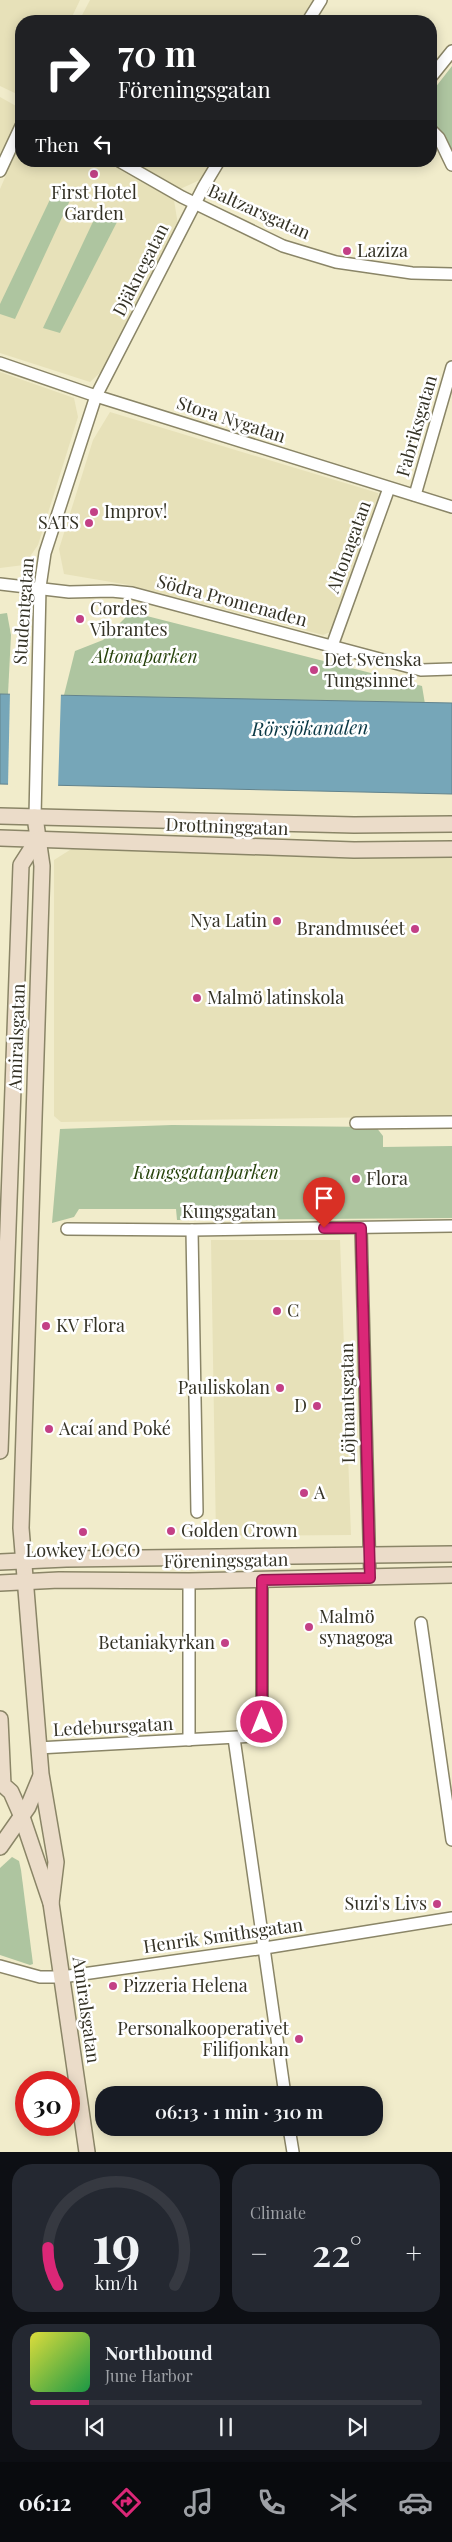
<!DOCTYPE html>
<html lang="en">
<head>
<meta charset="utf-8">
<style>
  body { margin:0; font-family:"Playfair Display",serif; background:#242831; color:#f1f3f6; height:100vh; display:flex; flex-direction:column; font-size:19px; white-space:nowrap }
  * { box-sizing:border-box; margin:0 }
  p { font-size:16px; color:#9ea1a6 }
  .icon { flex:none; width:28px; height:28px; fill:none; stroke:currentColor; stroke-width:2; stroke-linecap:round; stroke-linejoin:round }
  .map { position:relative; height:2152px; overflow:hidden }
  .side { display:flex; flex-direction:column; gap:12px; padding:12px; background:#0d0f14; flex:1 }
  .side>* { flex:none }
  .guide { position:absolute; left:15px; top:15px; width:422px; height:152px; border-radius:20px; box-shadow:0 2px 12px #0003; background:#202124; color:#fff; overflow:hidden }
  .speed { position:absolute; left:15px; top:2071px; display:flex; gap:10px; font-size:25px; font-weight:700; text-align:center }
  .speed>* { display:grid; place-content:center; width:65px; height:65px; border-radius:50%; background:#171b24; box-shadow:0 2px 12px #0003; line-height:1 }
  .speed .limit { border:8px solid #d22; background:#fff; color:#111 }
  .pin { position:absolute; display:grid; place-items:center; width:42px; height:42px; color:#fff; margin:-51px -21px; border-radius:50% 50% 50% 0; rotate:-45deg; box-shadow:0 0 5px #0007 }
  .pin .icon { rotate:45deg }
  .me { position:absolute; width:55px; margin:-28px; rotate:0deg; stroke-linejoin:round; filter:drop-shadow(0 0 4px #0008) }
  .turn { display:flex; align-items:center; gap:18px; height:105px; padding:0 20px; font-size:22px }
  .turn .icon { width:65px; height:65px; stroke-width:2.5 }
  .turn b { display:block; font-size:35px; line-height:42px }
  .then { display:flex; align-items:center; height:48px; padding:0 20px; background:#0003; gap:10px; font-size:19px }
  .big { font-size:38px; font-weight:600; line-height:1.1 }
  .side .widget { flex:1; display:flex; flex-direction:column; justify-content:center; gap:8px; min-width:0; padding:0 18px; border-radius:20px; background:#242831 }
  .side .dial { align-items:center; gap:0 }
  .dial svg { height:130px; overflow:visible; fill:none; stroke:#363941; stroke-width:7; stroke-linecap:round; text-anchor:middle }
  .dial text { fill:#f1f3f6; stroke:none }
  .song { display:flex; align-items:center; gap:15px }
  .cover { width:60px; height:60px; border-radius:8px; background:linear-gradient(135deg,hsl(60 70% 55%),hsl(140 70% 35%)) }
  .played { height:5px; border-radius:2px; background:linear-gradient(90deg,#db2777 15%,#363941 15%) }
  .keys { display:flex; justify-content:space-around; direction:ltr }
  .heat { display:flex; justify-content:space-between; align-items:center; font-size:28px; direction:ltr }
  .side .tiles { flex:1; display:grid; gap:12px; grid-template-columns:1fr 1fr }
  .widget:last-child { grid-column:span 2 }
  .trip { position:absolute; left:95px; top:2086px; width:288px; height:50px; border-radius:20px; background:#171b24; box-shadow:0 2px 12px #0003; font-weight:600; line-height:50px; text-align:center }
  .tabs { display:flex; height:80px; justify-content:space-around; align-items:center; background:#090b0e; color:#9ea1a6 }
  .tabs .icon { width:35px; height:35px }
  .tabs .current { color:#db2777 }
  .tabs b { font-size:22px; color:#f1f3f6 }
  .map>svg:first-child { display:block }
  .built { fill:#e7e1b9 }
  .green { fill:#aec5a0 }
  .water { fill:#76a6b8; stroke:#62838c }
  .pier { fill:#f1eccb }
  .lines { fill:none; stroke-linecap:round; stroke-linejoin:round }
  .street-casing { stroke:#8a8567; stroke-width:14 }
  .secondary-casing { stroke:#8a8567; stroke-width:18 }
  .street { stroke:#fff; stroke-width:11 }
  .secondary { stroke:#ebdcc9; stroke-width:15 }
  .route-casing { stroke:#8e194d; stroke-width:12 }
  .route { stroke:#db2777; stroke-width:9 }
  .poi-dot { fill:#c34086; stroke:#fff; stroke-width:2 }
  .labels { text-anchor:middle; stroke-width:5; stroke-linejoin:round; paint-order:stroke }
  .poi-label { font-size:18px; fill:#343225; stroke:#fff; text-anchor:start }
  .street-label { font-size:18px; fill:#343225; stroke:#fff }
  .park-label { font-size:18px; font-style:italic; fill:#27430c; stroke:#fff }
  .water-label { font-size:19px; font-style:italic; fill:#093744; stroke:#fff }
</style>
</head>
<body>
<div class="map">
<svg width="452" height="2152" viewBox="0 0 452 2152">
  <rect width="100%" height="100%" fill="#f1eccb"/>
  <g class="built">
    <path d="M 0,0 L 80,0 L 70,21 L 21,21 L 21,96 L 0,86 Z"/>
    <path d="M 90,0 L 314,0 L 301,21 L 79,21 Z"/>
    <path d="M 0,97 L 16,106 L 21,115 L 0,163 Z"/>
    <path d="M 21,141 L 21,161 L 104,161 L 174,200 L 178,225 L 104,369 L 90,382 L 0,353 L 0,189 Z"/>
    <path d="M 128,161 L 213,161 L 202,179 L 178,190 Z"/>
    <path d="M 0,372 L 74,398 L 78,417 L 38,545 L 24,565 L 0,568 Z"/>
    <path d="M 110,412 L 378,493 L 380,504 L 335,630 L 323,635 L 129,585 L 64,574 L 59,549 L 93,440 Z"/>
    <path d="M 73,848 L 452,853 L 452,1116 L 61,1122 L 54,1116 L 54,860 Z"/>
    <path d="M 211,1240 L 340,1240 L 351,1535 L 216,1536 Z"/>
  </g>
  <g class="green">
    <path d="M 452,66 L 452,153 L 442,134 L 431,124 L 431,93 Z"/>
    <path d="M 56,187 L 72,196 L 15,319 L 0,314 L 0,304 Z"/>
    <path d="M 98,211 L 117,222 L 60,333 L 43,328 Z"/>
    <path d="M 131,612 L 422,686 L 425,704 L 64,695 L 75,651 L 103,640 Z"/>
    <path d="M 7,613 L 11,635 L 8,694 L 0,694 L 0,614 Z"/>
    <path d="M 172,1125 L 376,1127 L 383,1136 L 383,1147 L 452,1146 L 452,1218 L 177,1220 L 176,1209 L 79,1209 L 74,1217 L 52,1223 L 60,1129 Z"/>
    <path d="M 12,1857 L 19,1861 L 21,1870 L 33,1964 L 30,1965 L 0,1955 L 0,1868 Z"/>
  </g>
  <path class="water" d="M 0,694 L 452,703 L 452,794 L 0,784 Z"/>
  <path class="pier" d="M 10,691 L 61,692 L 58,788 L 8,786 Z"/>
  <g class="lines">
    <g class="street-casing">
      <g id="street">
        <path d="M 308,21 L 321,0"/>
        <path d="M 431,77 L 452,51"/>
        <path d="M 431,130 L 439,138 L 452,165"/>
        <path d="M 119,161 L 182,197 L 283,246 L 336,262 L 412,273 L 452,274"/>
        <path d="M 0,171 L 21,126"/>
        <path d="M 0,363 L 96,396 L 452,507"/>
        <path d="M 415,495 L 452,367"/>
        <path d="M 0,584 L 69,592 L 111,591 L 132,593 L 421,670 L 452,669"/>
        <path d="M 332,646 L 389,488"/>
        <path d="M 35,817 L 40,587 L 45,553 L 96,396 L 204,186 L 219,161"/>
        <path d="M 356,1123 L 452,1122"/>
        <path d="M 361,1228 L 370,1578"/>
        <path d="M 67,1229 L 192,1230 L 452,1226"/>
        <path d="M 192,1230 L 197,1512"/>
        <path d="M 189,1581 L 189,1740"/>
        <path d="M 421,1623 L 452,1840"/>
        <path d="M 234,1738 L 285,2095"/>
        <path d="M 38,1748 L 255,1736 L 260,1731 L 262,1723 L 262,1580"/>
        <path d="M 0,1966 L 40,1977 L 62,1977 L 265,1948 L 452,1918"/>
        <path d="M 289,2128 L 293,2152"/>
      </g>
    </g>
    <g class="secondary-casing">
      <g id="secondary">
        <path d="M 0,816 L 354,825 L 452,824"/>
        <path d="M 35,817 L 42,866 L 21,1528 L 41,1774 L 56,1862 L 51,1903"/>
        <path d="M 0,838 L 354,850 L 452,849"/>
        <path d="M 0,1451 L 21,865 L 37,840"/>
        <path d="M 0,1562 L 66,1559 L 452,1554"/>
        <path d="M 0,1583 L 59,1580 L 189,1581 L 452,1575"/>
        <path d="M 0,1719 L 3,1785 L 11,1792 L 22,1817 L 51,1903 L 87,2152"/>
        <path d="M 0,1847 L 28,1807 L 40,1778"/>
      </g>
    </g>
    <use href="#street" class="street"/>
    <use href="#secondary" class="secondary"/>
  </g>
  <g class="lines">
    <g class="route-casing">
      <path id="route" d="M 262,1722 L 262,1580 L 370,1578 L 361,1228 L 324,1228"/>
    </g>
    <use href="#route" class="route"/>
  </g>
  <g class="poi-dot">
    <circle cx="94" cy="174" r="5"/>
    <circle cx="347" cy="251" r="5"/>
    <circle cx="94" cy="512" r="5"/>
    <circle cx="89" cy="523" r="5"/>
    <circle cx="80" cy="619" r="5"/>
    <circle cx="314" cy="670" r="5"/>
    <circle cx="277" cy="921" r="5"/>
    <circle cx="415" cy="929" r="5"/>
    <circle cx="197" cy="998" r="5"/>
    <circle cx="356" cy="1179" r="5"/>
    <circle cx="277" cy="1311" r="5"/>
    <circle cx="46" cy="1326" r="5"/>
    <circle cx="280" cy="1388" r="5"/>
    <circle cx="317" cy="1406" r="5"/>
    <circle cx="49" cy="1429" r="5"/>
    <circle cx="304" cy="1493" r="5"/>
    <circle cx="171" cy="1531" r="5"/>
    <circle cx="83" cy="1532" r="5"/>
    <circle cx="309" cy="1627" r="5"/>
    <circle cx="225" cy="1643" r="5"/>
    <circle cx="437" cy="1904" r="5"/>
    <circle cx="113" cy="1986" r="5"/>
    <circle cx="299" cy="2039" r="5"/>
  </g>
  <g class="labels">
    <g class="poi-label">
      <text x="94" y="199" text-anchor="middle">First Hotel<tspan x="94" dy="21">Garden</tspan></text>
      <text x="357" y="257">Laziza</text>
      <text x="104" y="518">Improv!</text>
      <text x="79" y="529" text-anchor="end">SATS</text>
      <text x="90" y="615">Cordes<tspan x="90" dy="21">Vibrantes</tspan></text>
      <text x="324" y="666">Det Svenska<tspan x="324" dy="21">Tungsinnet</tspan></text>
      <text x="267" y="927" text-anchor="end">Nya Latin</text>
      <text x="405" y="935" text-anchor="end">Brandmuséet</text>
      <text x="207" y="1004">Malmö latinskola</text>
      <text x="366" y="1185">Flora</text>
      <text x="287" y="1317">C</text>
      <text x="56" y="1332">KV Flora</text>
      <text x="270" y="1394" text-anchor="end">Pauliskolan</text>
      <text x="307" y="1412" text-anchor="end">D</text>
      <text x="59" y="1435">Acaí and Poké</text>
      <text x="314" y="1499">A</text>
      <text x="181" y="1537">Golden Crown</text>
      <text x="83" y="1557" text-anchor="middle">Lowkey LOCO</text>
      <text x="319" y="1623">Malmö<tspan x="319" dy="21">synagoga</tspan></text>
      <text x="215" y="1649" text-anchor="end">Betaniakyrkan</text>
      <text x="427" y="1910" text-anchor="end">Suzi's Livs</text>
      <text x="123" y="1992">Pizzeria Helena</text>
      <text x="289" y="2035" text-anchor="end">Personalkooperativet<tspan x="289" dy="21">Filifjonkan</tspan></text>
    </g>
    <g class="street-label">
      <text transform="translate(259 212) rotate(24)" y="6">Baltzarsgatan</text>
      <text transform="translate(141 270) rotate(-63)" y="6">Djäknegatan</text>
      <text transform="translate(231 420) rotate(18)" y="6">Stora Nygatan</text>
      <text transform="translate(417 426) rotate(-74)" y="6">Fabriksgatan</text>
      <text transform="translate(349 547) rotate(-70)" y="6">Altonagatan</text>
      <text transform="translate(232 601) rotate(15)" y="6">Södra Promenaden</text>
      <text transform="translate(24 611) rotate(-86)" y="6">Studentgatan</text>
      <text transform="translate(227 827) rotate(2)" y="6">Drottninggatan</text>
      <text transform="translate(17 1037) rotate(-88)" y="6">Amiralsgatan</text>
      <text x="229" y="1218">Kungsgatan</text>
      <text transform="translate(348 1403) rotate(-91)" y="6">Löjtnantsgatan</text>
      <text transform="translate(226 1561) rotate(-1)" y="6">Föreningsgatan</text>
      <text transform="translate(113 1727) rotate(-3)" y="6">Ledebursgatan</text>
      <text transform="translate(223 1936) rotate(-8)" y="6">Henrik Smithsgatan</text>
      <text transform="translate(86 2010) rotate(82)" y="6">Amiralsgatan</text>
    </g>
    <g class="park-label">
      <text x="145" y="663">Altonaparken</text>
      <text x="206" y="1179">Kungsgatanparken</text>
    </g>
    <g class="water-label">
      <text transform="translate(310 728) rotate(-1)" y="7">Rörsjökanalen</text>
    </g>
  </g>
</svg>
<div class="speed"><div class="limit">30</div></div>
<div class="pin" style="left:324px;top:1228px;background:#d93025"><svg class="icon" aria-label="arrive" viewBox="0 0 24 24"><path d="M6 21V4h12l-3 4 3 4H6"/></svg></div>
<svg class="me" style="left:262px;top:1722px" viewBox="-20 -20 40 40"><circle r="17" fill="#db2777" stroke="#fff" stroke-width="3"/><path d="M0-11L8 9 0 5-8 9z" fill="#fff"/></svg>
<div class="trip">06:13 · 1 min · 310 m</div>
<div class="guide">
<div class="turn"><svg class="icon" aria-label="right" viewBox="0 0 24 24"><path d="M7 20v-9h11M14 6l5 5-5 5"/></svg><div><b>70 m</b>Föreningsgatan</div></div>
<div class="then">Then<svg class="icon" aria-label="left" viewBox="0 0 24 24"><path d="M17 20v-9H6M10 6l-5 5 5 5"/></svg></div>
</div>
</div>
<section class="side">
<div class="tiles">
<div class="widget dial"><svg viewBox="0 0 100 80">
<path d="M14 69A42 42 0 1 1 86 69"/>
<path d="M14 69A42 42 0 0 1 8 46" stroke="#db2777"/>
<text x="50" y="56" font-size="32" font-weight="700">19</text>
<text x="50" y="72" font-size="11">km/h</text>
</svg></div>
<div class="widget"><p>Climate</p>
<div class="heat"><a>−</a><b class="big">22°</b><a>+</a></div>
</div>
<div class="widget">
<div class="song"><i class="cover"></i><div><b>Northbound</b><p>June Harbor</p></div></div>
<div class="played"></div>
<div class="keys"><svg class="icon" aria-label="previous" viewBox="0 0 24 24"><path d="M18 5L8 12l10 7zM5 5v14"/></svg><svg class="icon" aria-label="pause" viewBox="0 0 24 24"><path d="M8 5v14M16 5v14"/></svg><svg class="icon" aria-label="next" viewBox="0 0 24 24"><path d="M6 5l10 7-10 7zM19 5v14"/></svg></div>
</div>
</div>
</section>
<nav class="tabs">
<b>06:12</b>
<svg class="icon current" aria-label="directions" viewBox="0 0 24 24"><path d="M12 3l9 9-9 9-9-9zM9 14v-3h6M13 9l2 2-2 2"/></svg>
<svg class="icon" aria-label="music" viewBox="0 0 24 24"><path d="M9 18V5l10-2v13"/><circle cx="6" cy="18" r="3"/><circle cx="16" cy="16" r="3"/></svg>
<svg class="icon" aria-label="phone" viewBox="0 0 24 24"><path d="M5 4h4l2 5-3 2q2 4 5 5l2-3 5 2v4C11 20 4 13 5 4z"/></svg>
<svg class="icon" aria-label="climate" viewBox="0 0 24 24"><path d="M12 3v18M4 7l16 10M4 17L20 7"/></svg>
<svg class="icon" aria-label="car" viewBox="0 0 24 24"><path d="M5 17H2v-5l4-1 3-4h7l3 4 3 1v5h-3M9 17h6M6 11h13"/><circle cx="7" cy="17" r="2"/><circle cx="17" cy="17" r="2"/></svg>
</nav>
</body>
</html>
